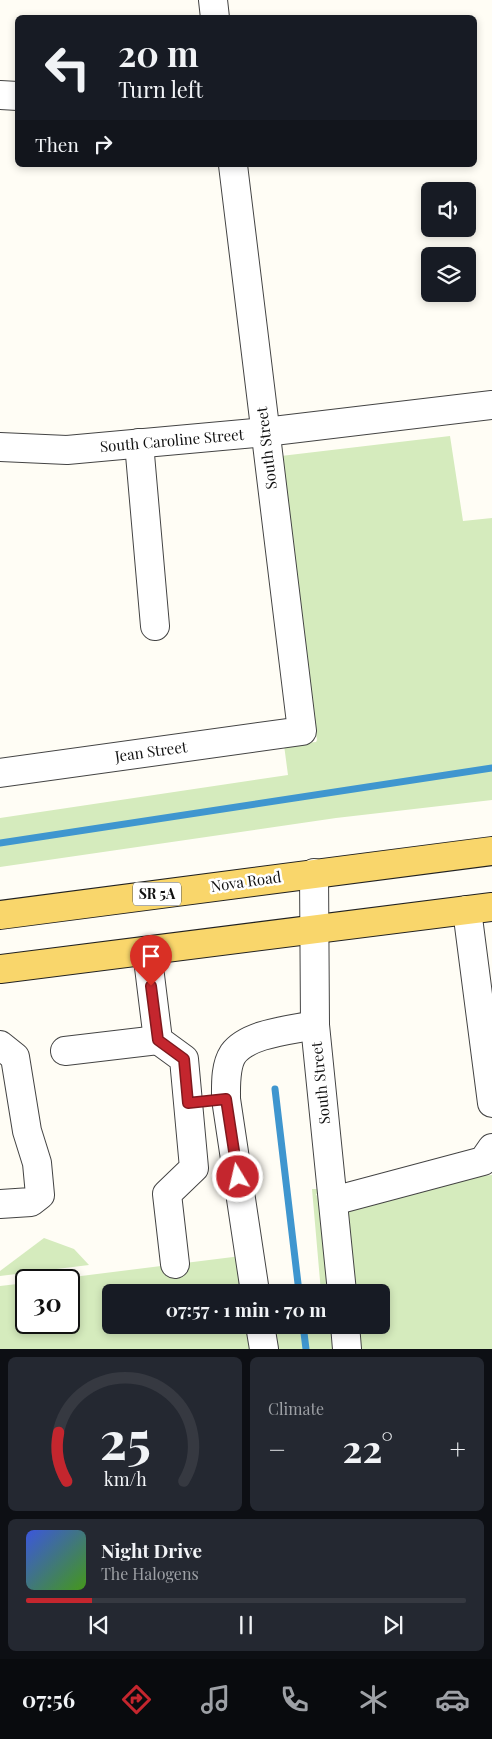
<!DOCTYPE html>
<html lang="en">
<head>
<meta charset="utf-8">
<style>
  body { margin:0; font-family:"Playfair Display",serif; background:#242831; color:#f1f3f6; height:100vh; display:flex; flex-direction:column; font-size:19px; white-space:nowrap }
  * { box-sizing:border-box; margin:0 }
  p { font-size:16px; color:#9ea1a6 }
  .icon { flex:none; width:28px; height:28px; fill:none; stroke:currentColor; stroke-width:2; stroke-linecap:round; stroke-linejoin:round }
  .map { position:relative; height:1349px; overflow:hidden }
  .side { display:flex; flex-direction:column; gap:8px; padding:8px; background:#0d0f14; flex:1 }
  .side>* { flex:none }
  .top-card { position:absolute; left:15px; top:15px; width:462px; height:152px; border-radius:8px; box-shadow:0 2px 8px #0003; background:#171b24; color:#f1f3f6; overflow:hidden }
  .fabs { position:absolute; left:421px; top:182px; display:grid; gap:10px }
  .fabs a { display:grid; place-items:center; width:55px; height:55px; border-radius:8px; background:#171b24; box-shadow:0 2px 8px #0003; font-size:25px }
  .speed { position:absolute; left:15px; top:1269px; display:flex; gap:10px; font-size:25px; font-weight:700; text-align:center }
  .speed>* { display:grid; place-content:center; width:65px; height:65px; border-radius:50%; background:#171b24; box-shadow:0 2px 8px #0003; line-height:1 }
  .speed .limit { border:2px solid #111; border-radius:8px; background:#fff; color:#111 }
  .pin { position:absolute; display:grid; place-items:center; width:42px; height:42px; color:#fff; margin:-51px -21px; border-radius:50% 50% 50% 0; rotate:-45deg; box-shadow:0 0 5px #0007 }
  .pin .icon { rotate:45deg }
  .me { position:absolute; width:55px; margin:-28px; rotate:351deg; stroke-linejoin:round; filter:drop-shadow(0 0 4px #0008) }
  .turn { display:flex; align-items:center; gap:18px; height:105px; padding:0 20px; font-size:22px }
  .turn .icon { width:65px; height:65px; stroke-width:2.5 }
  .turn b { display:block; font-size:35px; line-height:42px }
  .then { display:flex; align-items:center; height:48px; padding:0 20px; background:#0003; gap:10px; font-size:19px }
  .big { font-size:38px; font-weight:700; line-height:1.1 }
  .side .card { flex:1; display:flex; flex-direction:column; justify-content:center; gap:8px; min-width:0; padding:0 18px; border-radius:8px; background:#242831 }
  .side .dial { align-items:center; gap:0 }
  .dial svg { height:130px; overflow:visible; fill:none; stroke:#363941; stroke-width:7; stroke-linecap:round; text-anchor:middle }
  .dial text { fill:#f1f3f6; stroke:none }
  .song { display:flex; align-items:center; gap:15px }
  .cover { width:60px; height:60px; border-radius:8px; background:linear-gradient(135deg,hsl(230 70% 55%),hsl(100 70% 35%)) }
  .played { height:5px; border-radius:2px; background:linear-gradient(90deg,#c4262e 15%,#363941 15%) }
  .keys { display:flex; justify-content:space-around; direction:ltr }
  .heat { display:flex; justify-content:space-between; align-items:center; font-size:28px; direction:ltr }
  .side .tiles { flex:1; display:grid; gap:8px; grid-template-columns:1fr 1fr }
  .card:last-child { grid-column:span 2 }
  .trip { position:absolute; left:102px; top:1284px; width:288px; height:50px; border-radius:8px; background:#171b24; box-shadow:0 2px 8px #0003; font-weight:700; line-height:50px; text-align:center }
  .menu { display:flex; height:80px; justify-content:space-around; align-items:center; background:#090b0e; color:#9ea1a6 }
  .menu .icon { width:35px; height:35px }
  .menu .current { color:#c4262e }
  .menu b { font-size:22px; color:#f1f3f6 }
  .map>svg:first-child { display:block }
  .green { fill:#d5ebbd }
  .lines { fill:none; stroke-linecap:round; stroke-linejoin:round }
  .stream { stroke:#3f96cf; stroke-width:7 }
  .minor-casing { stroke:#444; stroke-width:30 }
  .major-casing { stroke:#222; stroke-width:30 }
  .minor { stroke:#fff; stroke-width:28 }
  .major { stroke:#f9d66b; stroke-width:28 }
  .route-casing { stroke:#7f191e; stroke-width:12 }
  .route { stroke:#c4262e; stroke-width:9 }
  .labels { text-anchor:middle; stroke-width:5; stroke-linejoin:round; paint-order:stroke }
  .shield { fill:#fff; stroke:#585858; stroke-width:1 }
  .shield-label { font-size:14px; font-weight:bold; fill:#111 }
  .street-label { font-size:15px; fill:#111; stroke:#fff }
</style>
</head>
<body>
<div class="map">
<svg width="492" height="1349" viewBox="0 0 492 1349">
  <rect width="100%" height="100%" fill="#fffdf5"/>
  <g class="green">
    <path d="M 450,436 L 463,521 L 492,518 L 492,800 L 336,818 L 0,867 L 0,818 L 288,775 L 284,745 L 316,742 L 317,740 L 281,456 Z"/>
    <path d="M 492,1175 L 492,1349 L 360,1349 L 358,1325 L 381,1325 L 381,1292 L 355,1292 L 347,1211 L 471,1177 Z"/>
    <path d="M 312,1189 L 318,1189 L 319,1193 L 316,1194 L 320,1203 L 329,1292 L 321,1292 Z"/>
    <path d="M 44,1238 L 74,1249 L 89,1265 L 0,1276 L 0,1271 Z"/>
    <path d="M 249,1255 L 255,1292 L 111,1292 L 111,1325 L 260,1325 L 264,1349 L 0,1349 L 0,1286 L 26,1283 L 26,1322 L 69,1322 L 69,1280 L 49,1280 Z"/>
    <path d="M 273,1325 L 332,1325 L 334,1349 L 277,1349 Z"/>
  </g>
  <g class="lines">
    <g class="stream">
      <path d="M 0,843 L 492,768"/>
      <path d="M 275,1089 L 299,1292"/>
      <path d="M 303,1325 L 306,1349"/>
    </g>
    <g class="minor-casing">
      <g id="minor">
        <path d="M 213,0 L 215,18"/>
        <path d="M 0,95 L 18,96"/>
        <path d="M 139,443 L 155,626"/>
        <path d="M 0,447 L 67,450 L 265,432 L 492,405"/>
        <path d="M 0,773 L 302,731 L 233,165"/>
        <path d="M 314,873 L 315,1025 L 342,1292"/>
        <path d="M 467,910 L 492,1103"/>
        <path d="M 147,951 L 158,1040 L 184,1059 L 194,1168 L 167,1194 L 175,1264"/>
        <path d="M 0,1045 L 15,1057 L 27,1131 L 37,1163 L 40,1195 L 31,1202 L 0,1204"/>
        <path d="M 65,1051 L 158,1040"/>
        <path d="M 333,1201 L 483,1161 L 492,1148"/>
        <path d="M 255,1292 L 226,1099 C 226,1085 225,1066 233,1054 C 248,1033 292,1030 315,1025"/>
        <path d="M 260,1325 L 264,1349"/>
        <path d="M 345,1325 L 347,1349"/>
      </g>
    </g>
    <g class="major-casing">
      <g id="major">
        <path d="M 0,915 L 492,851"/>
        <path d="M 0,969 L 492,907"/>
      </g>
    </g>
    <use href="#minor" class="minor"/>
    <use href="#major" class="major"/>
  </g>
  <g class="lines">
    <g class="route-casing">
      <path id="route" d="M 151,986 L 158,1040 L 184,1059 L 188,1103 L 226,1099 L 238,1177"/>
    </g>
    <use href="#route" class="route"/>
  </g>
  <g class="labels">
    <rect class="shield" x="133" y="882.5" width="48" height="23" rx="4"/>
    <g class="shield-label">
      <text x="157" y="899">SR 5A</text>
    </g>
    <g class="street-label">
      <text transform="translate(172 441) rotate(-5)" y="5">South Caroline Street</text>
      <text transform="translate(267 448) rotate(-97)" y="5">South Street</text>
      <text transform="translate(151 752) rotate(-8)" y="5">Jean Street</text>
      <text transform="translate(246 882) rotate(-8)" y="5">Nova Road</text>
      <text transform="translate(321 1083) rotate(-96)" y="5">South Street</text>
    </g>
  </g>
</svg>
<div class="fabs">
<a><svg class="icon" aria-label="sound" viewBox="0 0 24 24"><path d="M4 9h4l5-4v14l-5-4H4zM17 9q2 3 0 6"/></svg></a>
<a><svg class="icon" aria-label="layers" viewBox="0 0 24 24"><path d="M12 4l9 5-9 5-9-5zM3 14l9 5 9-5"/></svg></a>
</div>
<div class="speed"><div class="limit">30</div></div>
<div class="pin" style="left:151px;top:986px;background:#d93025"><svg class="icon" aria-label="arrive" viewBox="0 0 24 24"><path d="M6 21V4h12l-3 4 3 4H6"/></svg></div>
<svg class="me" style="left:238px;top:1177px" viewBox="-20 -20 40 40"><circle r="17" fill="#c4262e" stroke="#fff" stroke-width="3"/><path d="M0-11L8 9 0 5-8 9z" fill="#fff"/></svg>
<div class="trip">07:57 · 1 min · 70 m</div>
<div class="top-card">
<div class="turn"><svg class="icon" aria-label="left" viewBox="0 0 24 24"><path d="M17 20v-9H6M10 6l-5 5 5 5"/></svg><div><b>20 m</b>Turn left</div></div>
<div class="then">Then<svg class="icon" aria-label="right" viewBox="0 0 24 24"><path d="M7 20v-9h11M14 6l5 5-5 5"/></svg></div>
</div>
</div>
<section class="side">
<div class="tiles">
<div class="card dial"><svg viewBox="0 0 100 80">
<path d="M14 69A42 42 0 1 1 86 69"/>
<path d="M14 69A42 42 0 0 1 9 39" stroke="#c4262e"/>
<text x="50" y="56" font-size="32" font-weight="700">25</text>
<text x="50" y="72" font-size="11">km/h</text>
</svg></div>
<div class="card"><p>Climate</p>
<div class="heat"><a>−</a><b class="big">22°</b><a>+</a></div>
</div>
<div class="card">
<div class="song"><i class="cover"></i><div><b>Night Drive</b><p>The Halogens</p></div></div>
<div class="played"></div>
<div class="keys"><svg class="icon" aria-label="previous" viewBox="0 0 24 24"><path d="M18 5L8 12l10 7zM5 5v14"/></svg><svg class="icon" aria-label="pause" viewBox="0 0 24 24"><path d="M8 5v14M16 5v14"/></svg><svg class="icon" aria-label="next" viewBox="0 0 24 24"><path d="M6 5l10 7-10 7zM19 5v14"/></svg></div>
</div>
</div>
</section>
<nav class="menu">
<b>07:56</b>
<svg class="icon current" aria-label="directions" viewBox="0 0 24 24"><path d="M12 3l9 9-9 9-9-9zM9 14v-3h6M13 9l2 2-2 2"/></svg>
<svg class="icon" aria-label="music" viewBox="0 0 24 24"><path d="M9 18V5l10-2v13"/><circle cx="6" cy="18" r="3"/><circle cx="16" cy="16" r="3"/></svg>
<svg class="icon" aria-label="phone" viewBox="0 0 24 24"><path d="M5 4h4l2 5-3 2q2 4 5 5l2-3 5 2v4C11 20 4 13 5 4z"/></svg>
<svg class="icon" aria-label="climate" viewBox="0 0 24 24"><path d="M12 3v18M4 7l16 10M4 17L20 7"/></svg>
<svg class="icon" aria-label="car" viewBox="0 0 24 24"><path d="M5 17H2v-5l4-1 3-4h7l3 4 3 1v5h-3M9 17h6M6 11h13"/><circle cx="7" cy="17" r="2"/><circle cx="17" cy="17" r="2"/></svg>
</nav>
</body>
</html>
